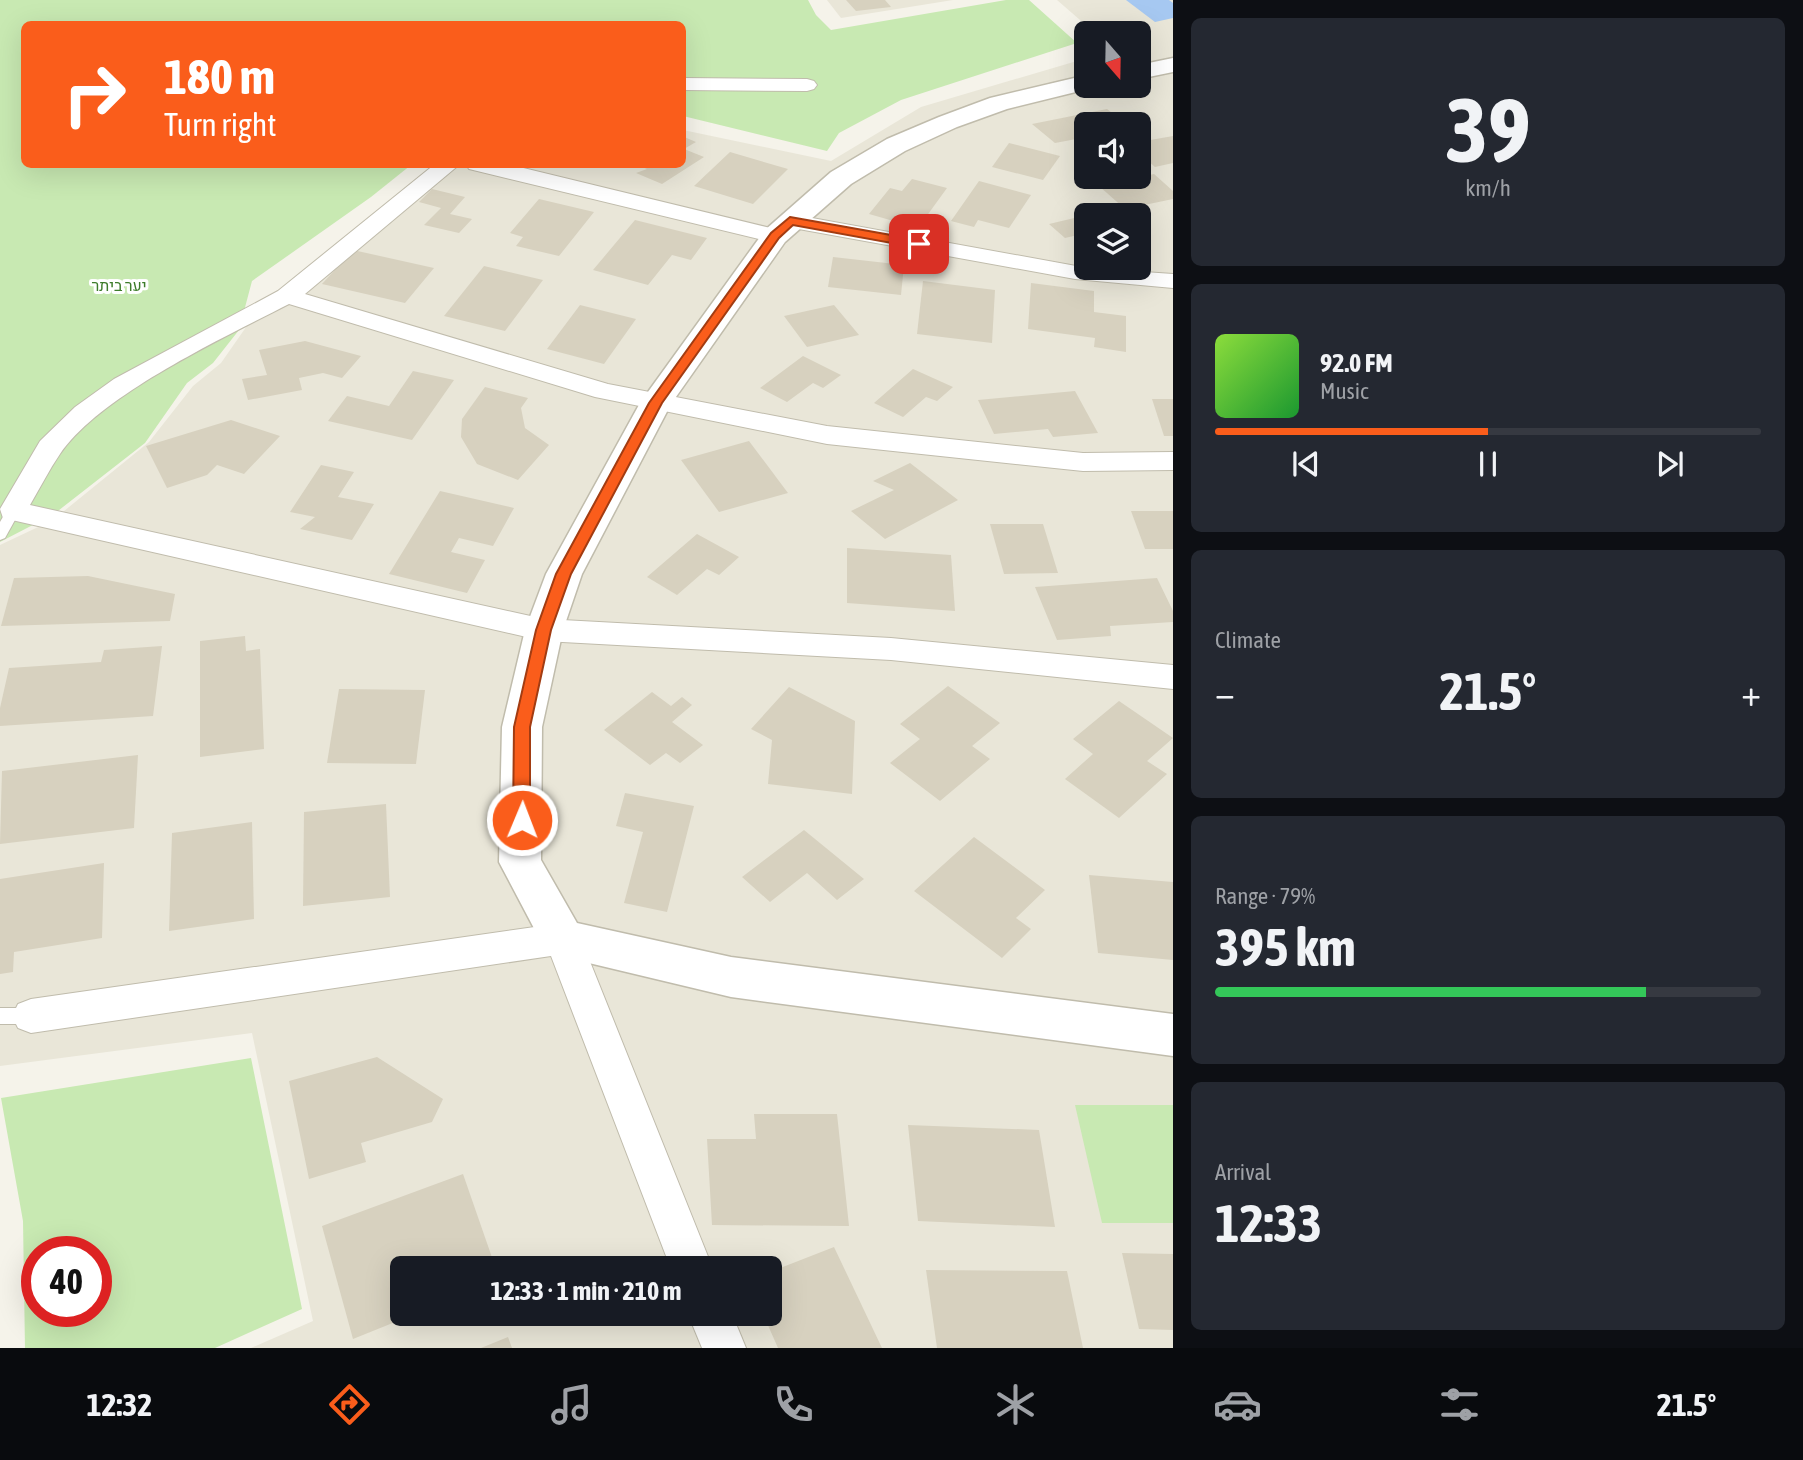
<!DOCTYPE html>
<html lang="en">
<head>
<meta charset="utf-8">
<style>
  body { margin:0; font-family:"Asap Condensed",Heebo,sans-serif; background:#242831; color:#f1f3f6; height:100vh; display:flex; flex-direction:column; font-size:26px; white-space:nowrap }
  * { box-sizing:border-box; margin:0 }
  p { font-size:23px; color:#9ea1a6 }
  .icon { flex:none; width:38px; height:38px; fill:none; stroke:currentColor; stroke-width:2; stroke-linecap:round; stroke-linejoin:round }
  .map { position:relative; flex:1; overflow:hidden }
  .drawer { display:flex; flex-direction:column; gap:18px; padding:18px; background:#0d0f14; width:630px }
  .drawer>* { flex:none }
  .top-card { position:absolute; left:21px; top:21px; width:665px; height:147px; border-radius:10px; box-shadow:0 7px 28px #0002; background:#fa5d1b; color:#fff; overflow:hidden }
  .needle { width:46px; rotate:160deg }
  .fabs { position:absolute; left:1074px; top:21px; display:grid; gap:14px }
  .fabs a { display:grid; place-items:center; width:77px; height:77px; border-radius:10px; background:#171b24; box-shadow:0 7px 28px #0002; font-size:35px }
  .speed { position:absolute; left:21px; top:1236px; display:flex; gap:14px; font-size:35px; font-weight:700; text-align:center }
  .speed>* { display:grid; place-content:center; width:91px; height:91px; border-radius:50%; background:#171b24; box-shadow:0 7px 28px #0002; line-height:1 }
  .speed .limit { border:10px solid #d22; background:#fff; color:#111 }
  .pin { position:absolute; display:grid; place-items:center; width:60px; height:60px; color:#fff; margin:-30px; border-radius:14px; box-shadow:0 4px 10px #0006 }
  .me { position:absolute; width:77px; margin:-38px; rotate:1deg; stroke-linejoin:round; filter:drop-shadow(0 0 5px #0008) }
  .turn { display:flex; align-items:center; gap:24px; height:147px; padding:0 28px; font-size:32px }
  .turn .icon { width:91px; height:91px; stroke-width:2.5 }
  .turn b { display:block; font-size:49px; line-height:60px }
  .big { font-size:52px; font-weight:700; line-height:1.1 }
  .drawer .card { flex:1; display:flex; flex-direction:column; justify-content:center; gap:10px; min-width:0; padding:0 24px; border-radius:10px; background:#242831 }
  .drawer .dial { align-items:center; gap:0 }
  .dial b { font-size:91px; line-height:1 }
  .song { display:flex; align-items:center; gap:21px }
  .cover { width:84px; height:84px; border-radius:10px; background:linear-gradient(135deg,hsl(90 70% 55%),hsl(130 70% 35%)) }
  .played { height:7px; border-radius:4px; background:linear-gradient(90deg,#fa5d1b 50%,#363941 50%) }
  .keys { display:flex; justify-content:space-around; direction:ltr }
  .heat { display:flex; justify-content:space-between; align-items:center; font-size:38px; direction:ltr }
  .charge { height:10px; border-radius:5px; background:linear-gradient(90deg,#34c759 79%,#363941 0) }
  .trip { position:absolute; left:390px; top:1256px; width:392px; height:70px; border-radius:10px; background:#171b24; box-shadow:0 7px 28px #0002; font-weight:700; line-height:70px; text-align:center }
  .tab-bar { display:flex; height:112px; justify-content:space-around; align-items:center; background:#090b0e; color:#9ea1a6 }
  .tab-bar .icon { width:49px; height:49px }
  .tab-bar .selected { color:#fa5d1b }
  .tab-bar b { font-size:32px; color:#f1f3f6 }
  main { display:flex; flex:1; min-height:0 }
  .map>svg:first-child { display:block }
  .residential { fill:#e9e6d8; fill-rule:evenodd }
  .green { fill:#c8e9b2; fill-rule:evenodd }
  .water { fill:#a6c8f1 }
  .building { fill:#d7d1bf }
  .lines { fill:none; stroke-linecap:round; stroke-linejoin:round }
  .service-casing { stroke:#c0bcac; stroke-width:2 }
  .minor-casing { stroke:#c0bcac; stroke-width:2 }
  .tertiary-casing { stroke:#c0bcac; stroke-width:3 }
  .service { fill:#fff; fill-rule:evenodd }
  .minor { fill:#fff; fill-rule:evenodd }
  .tertiary { fill:#fff; fill-rule:evenodd }
  .route { fill:#fa5d1b; stroke:#a23c12; stroke-width:2 }
  .labels { text-anchor:middle; stroke-width:6; stroke-linejoin:round; paint-order:stroke }
  .far-park-label { font-size:16px; fill:#3d7c2a; stroke:#fff }
</style>
</head>
<body>
<main>
<div class="map">
<svg width="1173" height="1348" viewBox="0 0 1173 1348">
  <rect width="100%" height="100%" fill="#f5f3ea"/>
  <g class="residential">
    <path d="M 827,0 L 953,0 L 841,18 Z"/>
    <path d="M 1057,0 L 1173,0 L 1173,1348 L 251,1348 L 313,1321 L 252,1033 L 0,1066 L 0,545 L 53,520 L 149,442 L 193,386 L 221,363 L 251,320 L 444,165 L 682,164 L 683,130 L 831,161 L 921,107 L 1087,58 L 1087,86 L 1139,86 L 1139,33 L 1095,33 ZM 1087,124 L 1139,124 L 1139,177 L 1087,177 ZM 1087,215 L 1139,215 L 1139,268 L 1087,268 ZM 402,1269 L 770,1269 L 770,1314 L 402,1314 Z"/>
  </g>
  <g class="green">
    <path d="M 0,0 L 808,0 L 816,15 L 831,30 L 1006,0 L 1029,0 L 1077,43 L 901,100 L 839,133 L 827,151 L 683,116 L 682,24 L 24,24 L 24,164 L 411,165 L 371,197 L 252,281 L 239,330 L 213,363 L 187,383 L 145,443 L 54,514 L 0,542 Z"/>
    <path d="M 251,1058 L 302,1309 L 215,1348 L 25,1348 L 23,1221 L 1,1098 ZM 37,1251 L 96,1251 L 96,1311 L 37,1311 Z"/>
    <path d="M 1075,1105 L 1173,1105 L 1173,1223 L 1102,1223 Z"/>
  </g>
  <path class="water" d="M 1126,0 L 1169,0 L 1173,3 L 1173,18 L 1155,22 Z"/>
  <g class="building">
    <path d="M 846,0 L 885,0 L 891,7 L 856,11 Z"/>
    <path d="M 1107,109 L 1126,124 L 1087,124 L 1087,137 L 1055,143 L 1032,124 Z"/>
    <path d="M 682,136 L 696,142 L 684,149 L 704,157 L 662,184 L 636,173 L 647,169 L 635,164 L 682,164 Z"/>
    <path d="M 1173,136 L 1173,163 L 1155,167 L 1139,153 L 1139,142 Z"/>
    <path d="M 1009,143 L 1060,156 L 1043,180 L 992,167 Z"/>
    <path d="M 730,152 L 788,169 L 753,204 L 694,186 Z"/>
    <path d="M 1154,174 L 1173,191 L 1173,199 L 1125,209 L 1099,186 Z"/>
    <path d="M 912,179 L 947,188 L 918,228 L 869,214 L 890,188 L 902,191 Z"/>
    <path d="M 979,181 L 1031,195 L 1009,228 L 978,220 L 974,227 L 951,221 Z"/>
    <path d="M 432,189 L 465,197 L 450,214 L 472,219 L 459,233 L 424,225 L 441,208 L 419,202 Z"/>
    <path d="M 539,199 L 594,212 L 559,256 L 516,246 L 523,237 L 510,233 Z"/>
    <path d="M 1087,215 L 1087,238 L 1082,234 L 1065,238 L 1049,224 Z"/>
    <path d="M 635,220 L 707,238 L 691,260 L 672,255 L 648,285 L 593,270 Z"/>
    <path d="M 353,250 L 434,268 L 405,303 L 322,284 Z"/>
    <path d="M 833,257 L 904,265 L 901,295 L 828,287 Z"/>
    <path d="M 484,266 L 543,280 L 505,331 L 444,316 Z"/>
    <path d="M 923,281 L 995,290 L 992,343 L 917,334 Z"/>
    <path d="M 1031,283 L 1094,291 L 1094,312 L 1126,316 L 1126,352 L 1094,347 L 1095,338 L 1028,329 Z"/>
    <path d="M 580,305 L 636,319 L 604,364 L 547,349 Z"/>
    <path d="M 834,305 L 859,335 L 807,347 L 784,316 Z"/>
    <path d="M 305,341 L 361,356 L 342,378 L 323,373 L 299,378 L 302,390 L 248,400 L 242,379 L 267,375 L 259,350 Z"/>
    <path d="M 803,356 L 841,375 L 823,388 L 813,383 L 787,402 L 760,388 Z"/>
    <path d="M 913,369 L 953,387 L 937,401 L 926,397 L 903,417 L 874,403 Z"/>
    <path d="M 413,371 L 454,380 L 412,440 L 328,421 L 347,396 L 389,406 Z"/>
    <path d="M 485,387 L 528,398 L 521,408 L 525,428 L 549,445 L 518,480 L 477,464 L 461,437 L 462,419 Z"/>
    <path d="M 1075,391 L 1098,433 L 1053,437 L 1048,429 L 994,434 L 978,400 Z"/>
    <path d="M 1152,399 L 1173,399 L 1173,436 L 1164,436 Z"/>
    <path d="M 231,420 L 280,436 L 244,474 L 217,465 L 207,475 L 167,488 L 146,446 Z"/>
    <path d="M 749,441 L 788,493 L 719,512 L 681,460 Z"/>
    <path d="M 910,463 L 958,500 L 885,539 L 851,511 L 894,490 L 873,481 Z"/>
    <path d="M 321,465 L 354,472 L 338,497 L 374,504 L 352,540 L 300,529 L 315,517 L 290,512 Z"/>
    <path d="M 440,491 L 514,508 L 493,546 L 459,538 L 451,552 L 485,560 L 467,593 L 389,574 Z"/>
    <path d="M 1131,511 L 1173,511 L 1173,549 L 1145,549 Z"/>
    <path d="M 990,524 L 1043,524 L 1058,573 L 1004,574 Z"/>
    <path d="M 697,534 L 739,557 L 719,575 L 707,569 L 677,595 L 647,577 Z"/>
    <path d="M 847,548 L 951,555 L 955,611 L 847,603 Z"/>
    <path d="M 88,576 L 175,594 L 170,621 L 1,626 L 14,578 Z"/>
    <path d="M 1157,578 L 1173,611 L 1173,622 L 1110,626 L 1111,636 L 1057,640 L 1035,587 Z"/>
    <path d="M 245,636 L 246,651 L 260,649 L 264,749 L 200,757 L 200,641 Z"/>
    <path d="M 162,646 L 153,716 L 0,726 L 0,708 L 9,668 L 101,662 L 104,650 Z"/>
    <path d="M 948,686 L 1000,723 L 972,746 L 990,759 L 940,801 L 890,763 L 920,739 L 900,724 Z"/>
    <path d="M 789,687 L 855,721 L 852,794 L 768,784 L 772,740 L 751,729 Z"/>
    <path d="M 339,689 L 425,690 L 416,764 L 327,763 Z"/>
    <path d="M 652,692 L 671,706 L 682,697 L 692,705 L 672,722 L 703,745 L 680,763 L 666,753 L 650,765 L 604,730 Z"/>
    <path d="M 1119,701 L 1173,738 L 1147,761 L 1167,774 L 1119,818 L 1065,779 L 1093,754 L 1073,739 Z"/>
    <path d="M 138,755 L 134,828 L 0,844 L 2,771 Z"/>
    <path d="M 625,793 L 694,806 L 667,912 L 624,903 L 643,832 L 616,826 Z"/>
    <path d="M 386,804 L 390,897 L 303,906 L 304,812 Z"/>
    <path d="M 252,822 L 254,919 L 169,931 L 172,833 Z"/>
    <path d="M 804,830 L 864,879 L 837,900 L 807,873 L 770,902 L 742,877 Z"/>
    <path d="M 974,837 L 1045,890 L 1016,918 L 1031,929 L 1002,958 L 914,891 Z"/>
    <path d="M 104,863 L 102,938 L 14,952 L 13,972 L 0,974 L 0,879 Z"/>
    <path d="M 1089,875 L 1173,882 L 1173,960 L 1098,953 Z"/>
    <path d="M 377,1057 L 443,1099 L 432,1122 L 361,1143 L 366,1162 L 309,1179 L 289,1081 Z"/>
    <path d="M 754,1114 L 837,1114 L 849,1226 L 712,1225 L 707,1139 L 756,1139 Z"/>
    <path d="M 908,1125 L 1039,1130 L 1055,1227 L 918,1221 Z"/>
    <path d="M 463,1174 L 496,1269 L 402,1269 L 402,1314 L 415,1314 L 353,1339 L 322,1226 Z"/>
    <path d="M 834,1247 L 882,1348 L 778,1348 L 763,1314 L 770,1314 L 770,1272 Z"/>
    <path d="M 1122,1253 L 1173,1254 L 1173,1330 L 1139,1329 Z"/>
    <path d="M 926,1270 L 1067,1271 L 1083,1348 L 937,1348 Z"/>
    <path d="M 508,1337 L 512,1348 L 481,1348 Z"/>
  </g>
  <g class="lines">
    <g class="service-casing">
      <g id="service">
        <path d="M 13,506 L 20,511 L 5,538 L 0,540 L 0,522 L 8,508 Z"/>
        <path d="M 0,1008 L 31,1008 L 38,1010 L 40,1016 L 38,1022 L 31,1024 L 0,1024 Z"/>
      </g>
    </g>
    <g class="minor-casing">
      <g id="minor">
        <path d="M 682,78 L 807,79 L 814,81 L 817,85 L 814,89 L 807,91 L 682,90 Z"/>
        <path d="M 435,164 L 460,164 L 305,294 L 608,384 L 827,426 L 1083,453 L 1173,452 L 1173,470 L 1083,471 L 827,444 L 595,397 L 289,304 C 225,337 100,395 60,454 C 49,470 40,488 30,505 L 544,619 L 891,638 L 1173,665 L 1173,689 L 891,660 L 544,641 L 3,518 L 0,509 L 40,441 L 75,407 L 114,379 L 278,291 Z"/>
        <path d="M 466,164 L 507,164 L 783,231 L 787,236 L 783,241 L 775,243 L 469,169 Z"/>
        <path d="M 790,214 L 1087,268 L 1173,274 L 1173,288 L 1075,279 L 782,226 L 778,221 L 782,216 Z"/>
        <path d="M 563,923 L 576,928 L 581,939 L 713,1269 L 671,1269 L 551,956 L 31,1033 L 18,1028 L 12,1016 L 18,1004 L 31,999 Z"/>
        <path d="M 688,1314 L 732,1314 L 746,1348 L 702,1348 Z"/>
      </g>
    </g>
    <g class="tertiary-casing">
      <g id="tertiary">
        <path d="M 1173,58 L 1173,72 L 1139,79 L 1139,65 Z"/>
        <path d="M 1087,75 L 1087,86 L 1096,87 L 1007,109 L 957,127 L 905,151 L 851,184 L 785,242 L 671,404 L 582,574 L 563,630 L 542,727 L 541,860 L 577,923 L 731,957 L 1173,1014 L 1173,1056 L 731,997 L 547,953 L 499,862 L 502,727 L 525,630 L 546,574 L 640,403 L 765,230 L 831,172 L 887,139 L 939,117 L 990,98 Z"/>
      </g>
    </g>
    <use href="#service" class="service"/>
    <use href="#minor" class="minor"/>
    <use href="#tertiary" class="tertiary"/>
  </g>
  <path class="route" d="M 790,217 L 919,240 L 925,244 L 919,248 L 793,225 L 779,238 L 662,403 L 571,574 L 551,630 L 530,727 L 530,820 L 528,824 L 515,824 L 513,820 L 514,727 L 536,630 L 556,574 L 649,403 L 771,233 Z"/>
  <g class="labels">
    <g class="far-park-label">
      <text x="119" y="291">יער ביתר</text>
    </g>
  </g>
</svg>
<div class="fabs">
<a><svg class="needle" viewBox="-14 -14 28 28"><path d="M0-13l5 13h-10z" fill="#e53935"/><path d="M0 13l5-13h-10z" fill="#9ea1a6"/></svg></a>
<a><svg class="icon" aria-label="sound" viewBox="0 0 24 24"><path d="M4 9h4l5-4v14l-5-4H4zM17 9q2 3 0 6"/></svg></a>
<a><svg class="icon" aria-label="layers" viewBox="0 0 24 24"><path d="M12 4l9 5-9 5-9-5zM3 14l9 5 9-5"/></svg></a>
</div>
<div class="speed"><div class="limit">40</div></div>
<div class="pin" style="left:919px;top:244px;background:#d93025"><svg class="icon" aria-label="arrive" viewBox="0 0 24 24"><path d="M6 21V4h12l-3 4 3 4H6"/></svg></div>
<svg class="me" style="left:522px;top:820px" viewBox="-20 -20 40 40"><circle r="17" fill="#fa5d1b" stroke="#fff" stroke-width="3"/><path d="M0-11L8 9 0 5-8 9z" fill="#fff"/></svg>
<div class="trip">12:33 · 1 min · 210 m</div>
<div class="top-card">
<div class="turn"><svg class="icon" aria-label="right" viewBox="0 0 24 24"><path d="M7 20v-9h11M14 6l5 5-5 5"/></svg><div><b>180 m</b>Turn right</div></div>
</div>
</div>
<section class="drawer">
<div class="card dial"><b>39</b><p>km/h</p></div>
<div class="card">
<div class="song"><i class="cover"></i><div><b>92.0 FM</b><p>Music</p></div></div>
<div class="played"></div>
<div class="keys"><svg class="icon" aria-label="previous" viewBox="0 0 24 24"><path d="M18 5L8 12l10 7zM5 5v14"/></svg><svg class="icon" aria-label="pause" viewBox="0 0 24 24"><path d="M8 5v14M16 5v14"/></svg><svg class="icon" aria-label="next" viewBox="0 0 24 24"><path d="M6 5l10 7-10 7zM19 5v14"/></svg></div>
</div>
<div class="card"><p>Climate</p>
<div class="heat"><a>−</a><b class="big">21.5°</b><a>+</a></div>
</div>
<div class="card"><p>Range · 79%</p><b class="big">395 km</b><div class="charge"></div></div>
<div class="card"><p>Arrival</p><b class="big">12:33</b></div>
</section>
</main>
<nav class="tab-bar">
<b>12:32</b>
<svg class="icon selected" aria-label="directions" viewBox="0 0 24 24"><path d="M12 3l9 9-9 9-9-9zM9 14v-3h6M13 9l2 2-2 2"/></svg>
<svg class="icon" aria-label="music" viewBox="0 0 24 24"><path d="M9 18V5l10-2v13"/><circle cx="6" cy="18" r="3"/><circle cx="16" cy="16" r="3"/></svg>
<svg class="icon" aria-label="phone" viewBox="0 0 24 24"><path d="M5 4h4l2 5-3 2q2 4 5 5l2-3 5 2v4C11 20 4 13 5 4z"/></svg>
<svg class="icon" aria-label="climate" viewBox="0 0 24 24"><path d="M12 3v18M4 7l16 10M4 17L20 7"/></svg>
<svg class="icon" aria-label="car" viewBox="0 0 24 24"><path d="M5 17H2v-5l4-1 3-4h7l3 4 3 1v5h-3M9 17h6M6 11h13"/><circle cx="7" cy="17" r="2"/><circle cx="17" cy="17" r="2"/></svg>
<svg class="icon" aria-label="filters" viewBox="0 0 24 24"><path d="M4 7h16M4 17h16"/><circle cx="9" cy="7" r="2"/><circle cx="15" cy="17" r="2"/></svg>
<b>21.5°</b>
</nav>
</body>
</html>
